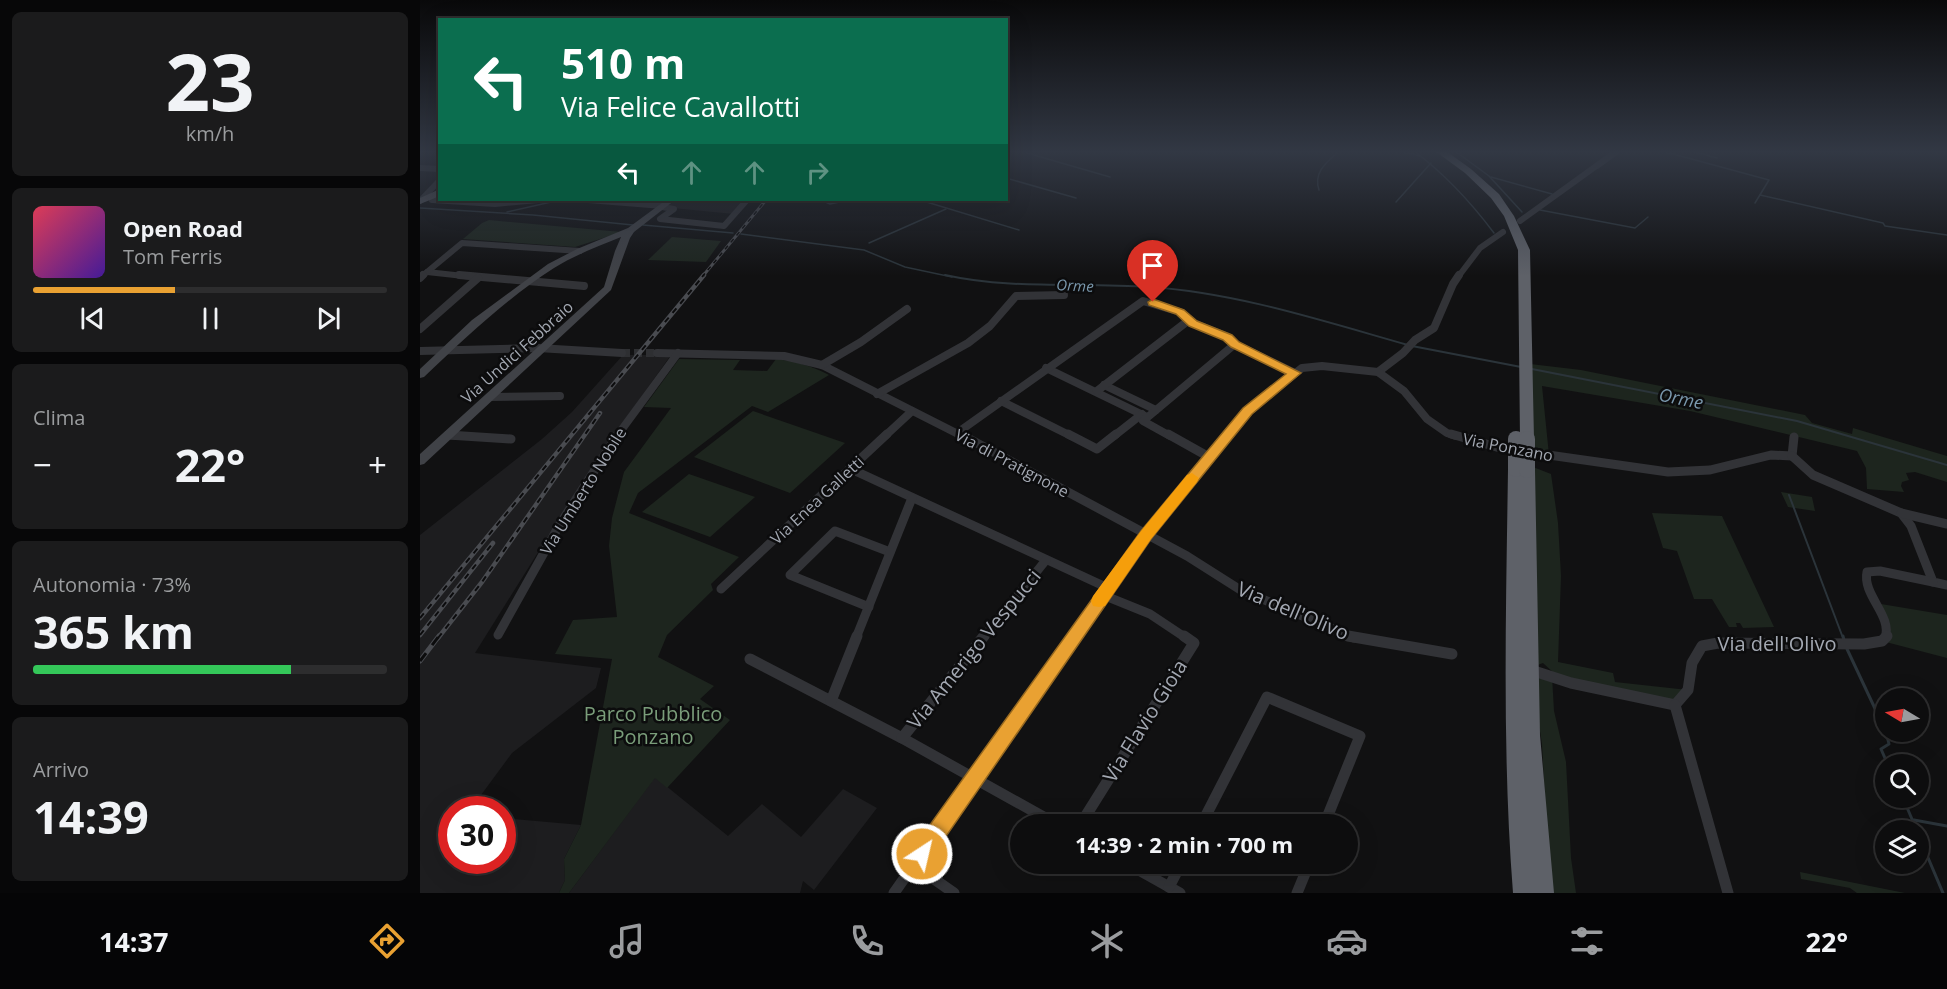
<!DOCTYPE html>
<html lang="it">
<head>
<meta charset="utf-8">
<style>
  body { margin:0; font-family:"Open Sans",sans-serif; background:#1b1b1c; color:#f1f3f6; height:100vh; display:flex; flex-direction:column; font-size:22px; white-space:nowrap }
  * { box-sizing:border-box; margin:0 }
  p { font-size:20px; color:#9a9c9e }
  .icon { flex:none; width:33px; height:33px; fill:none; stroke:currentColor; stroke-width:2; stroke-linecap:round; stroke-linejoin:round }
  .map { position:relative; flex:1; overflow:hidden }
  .side { display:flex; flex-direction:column; gap:12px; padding:12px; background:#070708; width:420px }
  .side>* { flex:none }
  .hud { position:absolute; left:18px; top:18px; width:570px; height:183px; border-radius:0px; box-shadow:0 6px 24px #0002,0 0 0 2px #2d2d2e; background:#0b6e4f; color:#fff; overflow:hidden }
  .needle { width:39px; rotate:280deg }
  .controls { position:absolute; left:1455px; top:688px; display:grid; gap:12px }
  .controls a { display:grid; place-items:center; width:54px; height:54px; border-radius:50%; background:#0d0d0e; box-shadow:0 6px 24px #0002,0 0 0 2px #2d2d2e; font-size:30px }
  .speed { position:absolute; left:18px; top:796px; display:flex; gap:12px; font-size:30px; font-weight:700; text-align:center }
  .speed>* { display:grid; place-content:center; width:78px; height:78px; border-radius:50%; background:#0d0d0e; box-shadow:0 6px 24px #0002,0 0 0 2px #2d2d2e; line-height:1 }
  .speed .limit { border:9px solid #d22; background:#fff; color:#111 }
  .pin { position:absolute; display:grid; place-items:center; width:51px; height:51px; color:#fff; margin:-62px -26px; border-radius:50% 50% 50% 0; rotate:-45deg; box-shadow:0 0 6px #0007 }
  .pin .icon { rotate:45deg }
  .me { position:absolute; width:66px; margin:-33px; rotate:35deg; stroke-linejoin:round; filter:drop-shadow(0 0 4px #0008) }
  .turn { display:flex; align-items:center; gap:21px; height:126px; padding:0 24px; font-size:27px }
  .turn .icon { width:78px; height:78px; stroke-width:2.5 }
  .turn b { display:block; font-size:42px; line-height:51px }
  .lanes { display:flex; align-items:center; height:57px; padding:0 24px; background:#0003; justify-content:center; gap:30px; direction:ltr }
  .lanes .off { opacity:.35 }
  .big { font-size:45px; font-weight:700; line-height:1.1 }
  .side .widget { flex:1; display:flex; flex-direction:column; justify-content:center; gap:9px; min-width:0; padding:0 21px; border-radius:9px; background:#1b1b1c }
  .side .dial { align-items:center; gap:0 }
  .dial b { font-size:78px; line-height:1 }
  .song { display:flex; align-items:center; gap:18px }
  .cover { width:72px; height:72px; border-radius:9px; background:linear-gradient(135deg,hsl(350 70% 55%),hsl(260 70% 35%)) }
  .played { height:6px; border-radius:3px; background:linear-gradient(90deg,#e9a132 40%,#2d2d2e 40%) }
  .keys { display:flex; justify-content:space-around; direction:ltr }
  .heat { display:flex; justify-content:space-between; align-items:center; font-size:33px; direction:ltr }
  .charge { height:9px; border-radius:4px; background:linear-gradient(90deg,#34c759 73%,#2d2d2e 0) }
  .trip { position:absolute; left:590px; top:814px; width:348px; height:60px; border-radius:30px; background:#0d0d0e; box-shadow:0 6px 24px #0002,0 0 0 2px #2d2d2e; font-weight:700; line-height:60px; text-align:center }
  .tab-bar { display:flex; height:96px; justify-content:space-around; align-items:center; background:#050506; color:#9a9c9e }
  .tab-bar .icon { width:42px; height:42px }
  .tab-bar .on { color:#e9a132 }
  .tab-bar b { font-size:27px; color:#f1f3f6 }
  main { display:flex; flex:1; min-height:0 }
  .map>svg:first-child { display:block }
  .built { fill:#1d1d1f }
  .green { fill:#1d251e }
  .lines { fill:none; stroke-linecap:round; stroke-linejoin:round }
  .stream-far2 { stroke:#2b343a; stroke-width:1.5 }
  .stream-far1 { stroke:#2b343a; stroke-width:2 }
  .stream { stroke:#2b343a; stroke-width:3 }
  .street-tunnel { stroke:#2e2f32; stroke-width:8; stroke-dasharray:8 4; stroke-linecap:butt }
  .street-far3 { stroke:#323337; stroke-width:6 }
  .street-far2 { stroke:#323337; stroke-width:8 }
  .street-far1 { stroke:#323337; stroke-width:9 }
  .street { stroke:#323337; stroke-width:11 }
  .secondary { fill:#404247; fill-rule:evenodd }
  .primary { fill:#4e5056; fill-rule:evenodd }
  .highway { fill:#5e6168; fill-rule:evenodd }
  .rail-far2-casing { stroke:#494b50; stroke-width:3 }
  .rail-far1-casing { stroke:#494b50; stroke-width:4.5 }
  .rail-casing { stroke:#494b50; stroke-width:5 }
  .rail-far2 { stroke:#0c0c0d; stroke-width:1.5; stroke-dasharray:4.5; stroke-linecap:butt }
  .rail-far1 { stroke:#0c0c0d; stroke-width:2; stroke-dasharray:6; stroke-linecap:butt }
  .rail { stroke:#0c0c0d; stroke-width:3; stroke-dasharray:10; stroke-linecap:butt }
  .highway-bridge { stroke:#5e6168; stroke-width:16 }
  .route { fill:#e9a132; stroke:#976920; stroke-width:1.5 }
  .slow { fill:#f59e0b }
  .labels { text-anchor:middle; stroke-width:5; stroke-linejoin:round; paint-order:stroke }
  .far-water-label { font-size:15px; font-style:italic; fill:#7a98ad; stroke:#0c0c0d }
  .street-label { font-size:16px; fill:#a3a8b2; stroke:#0c0c0d }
  .water-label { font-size:18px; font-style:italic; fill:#7a98ad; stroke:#0c0c0d }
  .near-street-label { font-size:20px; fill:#a3a8b2; stroke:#0c0c0d }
  .near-park-label { font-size:20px; fill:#7a9d7a; stroke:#0c0c0d }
</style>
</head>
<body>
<main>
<section class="side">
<div class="widget dial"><b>23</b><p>km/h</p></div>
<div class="widget">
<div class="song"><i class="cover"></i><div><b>Open Road</b><p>Tom Ferris</p></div></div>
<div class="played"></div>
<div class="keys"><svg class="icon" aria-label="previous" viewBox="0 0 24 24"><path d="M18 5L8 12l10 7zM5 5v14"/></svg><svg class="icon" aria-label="pause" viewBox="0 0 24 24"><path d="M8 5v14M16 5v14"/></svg><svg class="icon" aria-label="next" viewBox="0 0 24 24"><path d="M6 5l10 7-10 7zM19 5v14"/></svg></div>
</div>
<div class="widget"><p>Clima</p>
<div class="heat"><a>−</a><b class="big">22°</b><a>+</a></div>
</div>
<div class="widget"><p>Autonomia · 73%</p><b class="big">365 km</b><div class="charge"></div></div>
<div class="widget"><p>Arrivo</p><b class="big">14:39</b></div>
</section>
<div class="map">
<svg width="1527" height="893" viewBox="0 0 1527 893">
  <rect width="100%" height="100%" fill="#111112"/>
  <g class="built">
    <path d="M 252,200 L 327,200 L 314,214 L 242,207 Z"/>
    <path d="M 203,355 L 251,355 L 174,463 L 55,653 L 181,668 L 176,688 L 92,753 L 50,810 L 32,810 L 32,861 L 82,861 L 83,818 L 161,825 L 144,859 L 145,880 L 139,893 L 0,893 L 0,535 L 122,439 L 152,412 Z"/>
    <path d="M 235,777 L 308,836 L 342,804 L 381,837 L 423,789 L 457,808 L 394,890 L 383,881 L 380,893 L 149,893 Z"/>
  </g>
  <g class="green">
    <path d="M 69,220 L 202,232 L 155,247 L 43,239 L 62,223 Z"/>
    <path d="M 252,237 L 301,241 L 286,262 L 228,260 Z"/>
    <path d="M 259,359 L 320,360 L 313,370 L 347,371 L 356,359 C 375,361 392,366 409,375 L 348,412 L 332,406 L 218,493 L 209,513 L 319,557 L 291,584 L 293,590 L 247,635 L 238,657 L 294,686 L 280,699 L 310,720 L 247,788 L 235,778 L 149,893 L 139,893 L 145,880 L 144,859 L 161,825 L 192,659 L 135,654 L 153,620 L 197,617 L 189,546 L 192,518 L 204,472 L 251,408 L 224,407 Z"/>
    <path d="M 1110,364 L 1161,370 L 1385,415 L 1392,423 L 1432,434 L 1433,428 L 1527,456 L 1527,482 L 1495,472 L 1486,473 L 1489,480 L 1482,482 L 1481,486 L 1484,492 L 1447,489 L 1446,468 L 1437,451 L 1270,411 L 1122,386 L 1129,455 L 1112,453 Z"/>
    <path d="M 333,411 L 425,443 L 370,493 L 274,457 Z"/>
    <path d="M 1113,467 L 1131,474 L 1138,523 L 1141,576 L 1138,662 L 1193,673 L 1195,682 L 1268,690 L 1255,705 L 1135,674 L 1123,663 L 1115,666 Z"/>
    <path d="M 269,474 L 335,497 L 290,537 L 222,512 Z"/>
    <path d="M 1361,492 L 1392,497 L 1395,511 L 1368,507 Z"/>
    <path d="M 1232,513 L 1302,516 L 1354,627 L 1323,628 L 1320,623 L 1316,623 L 1317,627 L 1309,627 L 1292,599 L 1274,599 L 1257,551 L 1243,548 Z"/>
    <path d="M 1455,603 L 1527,615 L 1527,658 L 1462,641 L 1467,636 Z"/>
    <path d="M 1117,672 L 1132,676 L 1134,711 L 1146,762 L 1151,858 L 1156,893 L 1130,893 L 1122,744 L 1116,705 Z"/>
    <path d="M 1380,872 L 1485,893 L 1486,893 L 1437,893 L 1430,888 L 1381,879 Z"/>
  </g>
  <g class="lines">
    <g class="stream-far2">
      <path d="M 600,151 L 690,177"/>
      <path d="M 980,151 L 1000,156"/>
      <path d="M 994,151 C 1026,175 1050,201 1074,233"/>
      <path d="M 1035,151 L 1069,176 L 1102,212"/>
      <path d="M 1242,151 L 1349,180 L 1335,203"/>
      <path d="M 1271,151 L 1297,158"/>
      <path d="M 1178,168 L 1196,155"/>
      <path d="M 1071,177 L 1132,194"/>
      <path d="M 586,178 L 656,198"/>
      <path d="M 899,190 C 893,172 907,162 919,151"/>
      <path d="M 1340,195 L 1463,223 L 1465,226 L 1527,235"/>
      <path d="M 401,200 L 410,204 L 429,200"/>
      <path d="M 500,200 L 599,230"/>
      <path d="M 976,202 L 1011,163"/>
      <path d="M 0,208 L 113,215 L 213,225"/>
      <path d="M 1120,210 L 1215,228 L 1228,217"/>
      <path d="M 87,212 L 140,200"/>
      <path d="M 223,225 L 313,233"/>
      <path d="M 321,234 L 444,250 L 485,267 L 532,277"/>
      <path d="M 449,243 L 526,209"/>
    </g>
    <g class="stream-far1">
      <path d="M 525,275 C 592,290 661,282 730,287 C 818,293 903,321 988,345"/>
      <path d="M 992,346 L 1101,367"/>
      <path d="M 1112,369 L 1377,421 L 1527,465"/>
      <path d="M 1369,495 L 1423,638"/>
    </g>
    <g class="stream">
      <path d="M 1423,636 L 1424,640"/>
      <path d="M 1427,649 L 1466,732"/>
      <path d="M 1466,732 L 1469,744 L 1461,749 L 1468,765"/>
      <path d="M 1483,798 L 1497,831"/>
      <path d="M 1494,820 L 1527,826"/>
      <path d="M 1498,834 L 1523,893"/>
    </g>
    <path class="street-tunnel" d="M 202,353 L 237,353"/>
    <g class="street-far3">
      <path d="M 0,168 L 20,169"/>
      <path d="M 12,200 L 75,204 L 118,200"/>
      <path d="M 168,200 L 243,206"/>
      <path d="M 0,201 L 20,180"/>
      <path d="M 242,207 L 254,209 L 240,219 L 304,226 L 327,200"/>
      <path d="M 1100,221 L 1197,151"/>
      <path d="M 7,272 L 53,277"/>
      <path d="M 1,277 L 42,243 L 160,251"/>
      <path d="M 1038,277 L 1060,248 L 1083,232"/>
    </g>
    <g class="street-far2">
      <path d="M 39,275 L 164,286"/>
      <path d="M 0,278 L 3,275"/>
      <path d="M 0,329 L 58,278"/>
      <path d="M 0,351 L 118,348 L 202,353"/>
      <path d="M 237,353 L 364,356 L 402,365 L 542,436"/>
      <path d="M 402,365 L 441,342 L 487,309"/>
      <path d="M 626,368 L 725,416"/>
      <path d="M 958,372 L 983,353 L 995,340 L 1014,328 L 1033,284 L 1039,275"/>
      <path d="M 684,385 L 736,410"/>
      <path d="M 677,391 L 769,320"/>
      <path d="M 457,394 L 548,343 L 570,326 L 596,296 L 644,295"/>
      <path d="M 70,397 L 140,396"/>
      <path d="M 581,401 L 651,436"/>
      <path d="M 537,433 L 723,301 L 760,312 L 773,323 L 808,337 L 815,344 L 875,373"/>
      <path d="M 28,435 L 42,436"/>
      <path d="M 197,436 L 258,353"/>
      <path d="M 465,436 L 492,411"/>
      <path d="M 694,436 L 722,414"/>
      <path d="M 750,436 L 723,421 L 815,344"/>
      <path d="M 808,436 L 828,411 L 882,368 L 902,366 L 958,372 L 984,391 L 1007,419 L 1027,433 L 1036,436"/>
    </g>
    <g class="street-far1">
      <path d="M 540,434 L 767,556 L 819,589 L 934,638"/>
      <path d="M 648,434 L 677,449 L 696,434"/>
      <path d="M 748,434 L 789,457"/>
      <path d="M 1031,434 L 1080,448 L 1248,472 L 1290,470 L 1351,455 L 1372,456 L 1374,437"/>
      <path d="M 28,435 L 91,439"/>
      <path d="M 1372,456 L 1393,475 L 1481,513 L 1491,526 L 1513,582 L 1527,585"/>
      <path d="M 431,469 L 688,588"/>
      <path d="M 1481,513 L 1527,524"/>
      <path d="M 301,589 L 467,434"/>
      <path d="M 683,595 L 730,614 L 766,638"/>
      <path d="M 449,607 L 370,575 L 415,531 L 470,552"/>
      <path d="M 78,635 L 140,524 L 198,434"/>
      <path d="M 436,638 L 492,498"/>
      <path d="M 563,638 L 626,560"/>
      <path d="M 654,638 L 726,535 L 809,434"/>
      <path d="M 1465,638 C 1473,616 1442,595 1447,572 L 1460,571 L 1513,582"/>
    </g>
    <g class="street">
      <path d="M 928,636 L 1032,654"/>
      <path d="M 330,659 L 482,738 L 638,825"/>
      <path d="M 1117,672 L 1151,683 L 1255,705 L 1268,690 L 1272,663 L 1282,646 L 1298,643 L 1444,644 L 1462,641 L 1467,636"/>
      <path d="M 411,701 L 437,636"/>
      <path d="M 1255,705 L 1308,893"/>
      <path d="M 482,738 L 564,636"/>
      <path d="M 660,825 L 774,643 L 764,636"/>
      <path d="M 781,825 L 847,697 L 940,736 L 904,825"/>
      <path d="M 708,864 L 760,893"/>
      <path d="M 494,865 L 534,893"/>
      <path d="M 749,887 L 761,864"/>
      <path d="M 474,893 L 655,636"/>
      <path d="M 877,893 L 889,864"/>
    </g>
    <path class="secondary" d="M 246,200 L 255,200 L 214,232 L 210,238 L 191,290 L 4,464 L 0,465 L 0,454 L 184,287 L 195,251 L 201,237 C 179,246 155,255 134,268 C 87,298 44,339 4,377 L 0,378 L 0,369 L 52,320 L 128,264 L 157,249 L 208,228 Z"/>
    <path class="primary" d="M 20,189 L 20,196 L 0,204 L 0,198 Z"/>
    <g class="highway">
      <path d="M 1015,151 L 1026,151 L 1051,169 L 1079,194 L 1094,216 L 1110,250 L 1114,439 L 1112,442 L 1102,442 L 1100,439 L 1098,250 L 1084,216 L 1071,198 L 1045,173 Z"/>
      <path d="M 1096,464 L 1112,466 L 1115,470 L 1120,735 L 1134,893 L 1093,893 C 1082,752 1086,611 1088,469 L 1091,465 Z"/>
    </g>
    <g class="rail-far2-casing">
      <path id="rail-far2" d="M 282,277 L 346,200"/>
    </g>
    <g class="rail-far1-casing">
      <g id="rail-far1">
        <path d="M 0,618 L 284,275"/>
        <path d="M 0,635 L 73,543"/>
        <path d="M 18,638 L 62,582 L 180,413"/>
      </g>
    </g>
    <g class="rail-casing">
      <path id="rail" d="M 0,661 L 19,636"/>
    </g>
    <use href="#rail-far2" class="rail-far2"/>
    <use href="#rail-far1" class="rail-far1"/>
    <use href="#rail" class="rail"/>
    <g class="highway-bridge">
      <path d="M 1096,439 L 1096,469"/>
      <path d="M 1107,439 L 1107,470"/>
    </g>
  </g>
  <linearGradient id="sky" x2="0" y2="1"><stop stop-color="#09090a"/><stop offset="0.55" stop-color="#323844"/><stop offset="1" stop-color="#323844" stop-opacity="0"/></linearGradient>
  <rect width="1527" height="276" fill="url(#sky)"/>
  <path class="route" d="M 733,299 L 764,310 L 777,321 L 812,335 L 819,342 L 881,373 L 832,414 L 731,539 L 509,861 L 502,864 L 494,861 L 491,854 L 494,847 L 721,531 L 823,408 L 866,374 L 811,347 L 803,340 L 769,326 L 756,314 L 729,305 L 728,302 Z"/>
  <path class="slow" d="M 772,473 L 779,478 L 777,482 L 731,539 L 685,606 L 679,607 L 673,606 L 671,601 L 673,596 L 721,531 L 767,475 Z"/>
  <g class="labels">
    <g class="far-water-label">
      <text transform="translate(655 286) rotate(3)" y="5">Orme</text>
    </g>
    <g class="street-label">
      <text transform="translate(97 352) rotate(-42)" y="6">Via Undici Febbraio</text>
      <text transform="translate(1088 447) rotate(11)" y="6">Via Ponzano</text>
      <text transform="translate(592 463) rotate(28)" y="6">Via di Pratignone</text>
      <text transform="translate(163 491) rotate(-58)" y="6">Via Umberto Nobile</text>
      <text transform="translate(397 500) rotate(-43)" y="6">Via Enea Galletti</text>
    </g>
    <g class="water-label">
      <text transform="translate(1261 399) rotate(11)" y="6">Orme</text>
    </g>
    <g class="near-street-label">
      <text transform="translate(873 611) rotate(23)" y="7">Via dell'Olivo</text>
      <text x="1357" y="651">Via dell'Olivo</text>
      <text transform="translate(554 649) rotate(-51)" y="7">Via Amerigo Vespucci</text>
      <text transform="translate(725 721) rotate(-58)" y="7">Via Flavio Gioia</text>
    </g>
    <g class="near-park-label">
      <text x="233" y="721">Parco Pubblico<tspan x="233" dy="23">Ponzano</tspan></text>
    </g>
  </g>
</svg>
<div class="controls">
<a><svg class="needle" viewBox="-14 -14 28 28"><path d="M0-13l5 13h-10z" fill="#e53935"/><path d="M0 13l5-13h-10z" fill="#9a9c9e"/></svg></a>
<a><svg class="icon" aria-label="search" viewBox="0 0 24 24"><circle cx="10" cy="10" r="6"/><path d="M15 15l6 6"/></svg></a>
<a><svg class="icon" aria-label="layers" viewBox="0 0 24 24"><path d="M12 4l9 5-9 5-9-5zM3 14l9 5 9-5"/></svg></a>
</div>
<div class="speed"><div class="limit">30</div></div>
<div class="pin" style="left:733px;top:302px;background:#d93025"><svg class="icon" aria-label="arrive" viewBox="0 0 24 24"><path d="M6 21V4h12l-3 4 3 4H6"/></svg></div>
<svg class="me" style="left:502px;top:854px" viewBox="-20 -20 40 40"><circle r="17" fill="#e9a132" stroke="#fff" stroke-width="3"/><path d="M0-11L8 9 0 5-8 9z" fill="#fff"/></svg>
<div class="trip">14:39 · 2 min · 700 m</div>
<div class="hud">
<div class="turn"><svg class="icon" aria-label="left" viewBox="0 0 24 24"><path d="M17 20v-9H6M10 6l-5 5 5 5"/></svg><div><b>510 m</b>Via Felice Cavallotti</div></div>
<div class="lanes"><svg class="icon" aria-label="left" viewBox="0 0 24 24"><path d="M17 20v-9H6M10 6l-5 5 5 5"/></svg><svg class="icon off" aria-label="ahead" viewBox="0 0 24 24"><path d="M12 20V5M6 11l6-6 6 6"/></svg><svg class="icon off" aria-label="ahead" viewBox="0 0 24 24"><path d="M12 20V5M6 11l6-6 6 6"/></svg><svg class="icon off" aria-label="right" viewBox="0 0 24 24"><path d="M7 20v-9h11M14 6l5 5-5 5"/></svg></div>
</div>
</div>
</main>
<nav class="tab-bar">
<b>14:37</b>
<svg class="icon on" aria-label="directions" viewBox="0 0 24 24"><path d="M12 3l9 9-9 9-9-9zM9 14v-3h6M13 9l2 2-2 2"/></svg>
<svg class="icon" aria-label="music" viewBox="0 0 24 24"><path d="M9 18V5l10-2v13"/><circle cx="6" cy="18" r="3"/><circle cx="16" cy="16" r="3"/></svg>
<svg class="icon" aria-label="phone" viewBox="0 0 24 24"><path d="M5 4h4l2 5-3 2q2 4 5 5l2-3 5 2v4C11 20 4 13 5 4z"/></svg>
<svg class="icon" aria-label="climate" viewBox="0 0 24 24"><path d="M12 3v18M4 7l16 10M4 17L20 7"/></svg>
<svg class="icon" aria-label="car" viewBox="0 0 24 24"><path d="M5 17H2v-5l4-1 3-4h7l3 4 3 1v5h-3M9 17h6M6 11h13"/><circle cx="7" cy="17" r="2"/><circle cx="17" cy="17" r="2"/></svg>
<svg class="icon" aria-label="filters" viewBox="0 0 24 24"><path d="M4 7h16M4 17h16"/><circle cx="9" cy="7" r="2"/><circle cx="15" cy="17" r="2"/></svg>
<b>22°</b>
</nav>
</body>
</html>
